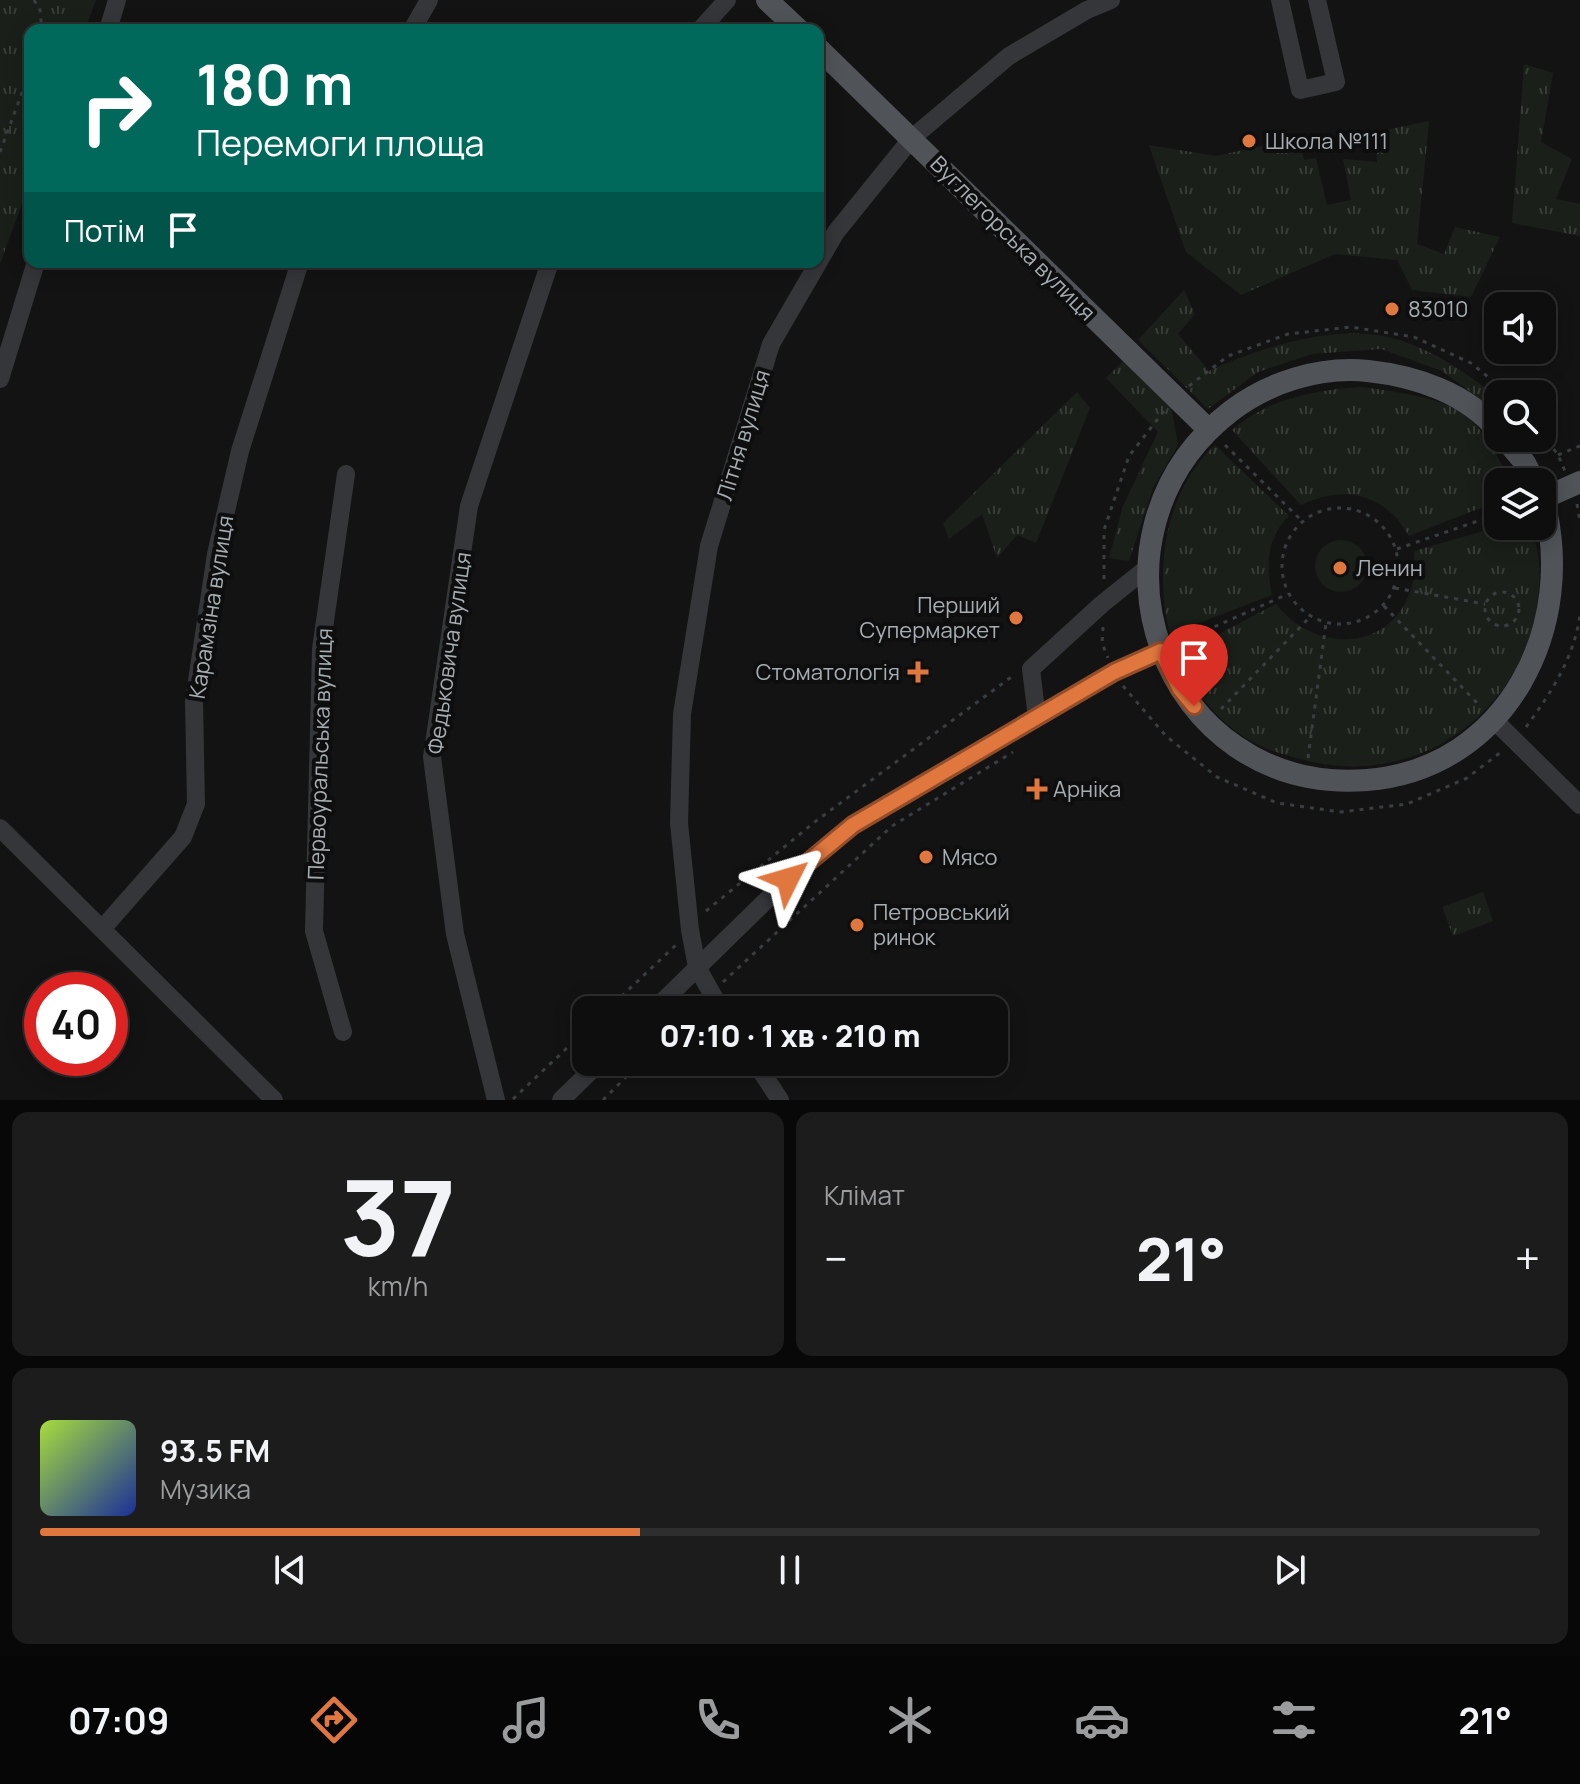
<!DOCTYPE html>
<html lang="uk">
<head>
<meta charset="utf-8">
<style>
  body { margin:0; font-family:Manrope,sans-serif; background:#1c1c1d; color:#f1f3f6; height:100vh; display:flex; flex-direction:column; font-size:30px; white-space:nowrap }
  * { box-sizing:border-box; margin:0 }
  p { font-size:26px; color:#9b9c9e }
  .icon { flex:none; width:44px; height:44px; fill:none; stroke:currentColor; stroke-width:2; stroke-linecap:round; stroke-linejoin:round }
  .map { position:relative; height:1100px; overflow:hidden }
  .sheet { display:flex; flex-direction:column; gap:12px; padding:12px; background:#080808; flex:1 }
  .sheet>* { flex:none }
  .banner { position:absolute; left:24px; top:24px; width:800px; height:244px; border-radius:16px; box-shadow:0 4px 20px #0003,0 0 0 2px #2e2e2f; background:#00695c; color:#fff; overflow:hidden }
  .controls { position:absolute; left:1484px; top:292px; display:grid; gap:16px }
  .controls a { display:grid; place-items:center; width:72px; height:72px; border-radius:16px; background:#0e0e0f; box-shadow:0 4px 20px #0003,0 0 0 2px #2e2e2f; font-size:40px }
  .speed { position:absolute; left:24px; top:972px; display:flex; gap:16px; font-size:40px; font-weight:700; text-align:center }
  .speed>* { display:grid; place-content:center; width:104px; height:104px; border-radius:50%; background:#0e0e0f; box-shadow:0 4px 20px #0003,0 0 0 2px #2e2e2f; line-height:1 }
  .speed .limit { border:12px solid #d22; background:#fff; color:#111 }
  .pin { position:absolute; display:grid; place-items:center; width:68px; height:68px; color:#fff; margin:-82px -34px; border-radius:50% 50% 50% 0; rotate:-45deg; box-shadow:0 0 8px #0007 }
  .pin .icon { rotate:45deg }
  .me { position:absolute; width:88px; margin:-44px; rotate:50deg; stroke-linejoin:round; filter:drop-shadow(0 0 6px #0008) }
  .turn { display:flex; align-items:center; gap:28px; height:168px; padding:0 40px; font-size:36px }
  .turn .icon { width:104px; height:104px; stroke-width:2.5 }
  .turn b { display:block; font-size:56px; line-height:68px }
  .then { display:flex; align-items:center; height:76px; padding:0 40px; background:#0003; gap:16px; font-size:30px }
  .big { font-size:60px; font-weight:800; line-height:1.1 }
  .sheet .widget { flex:1; display:flex; flex-direction:column; justify-content:center; gap:12px; min-width:0; padding:0 28px; border-radius:16px; background:#1c1c1d }
  .sheet .dial { align-items:center; gap:0 }
  .dial b { font-size:104px; line-height:1 }
  .song { display:flex; align-items:center; gap:24px }
  .cover { width:96px; height:96px; border-radius:12px; background:linear-gradient(135deg,hsl(80 70% 55%),hsl(230 70% 35%)) }
  .played { height:8px; border-radius:4px; background:linear-gradient(90deg,#e0773f 40%,#2e2e2f 40%) }
  .keys { display:flex; justify-content:space-around; direction:ltr }
  .heat { display:flex; justify-content:space-between; align-items:center; font-size:44px; direction:ltr }
  .sheet .tiles { flex:1; display:grid; gap:12px; grid-template-columns:1fr 1fr }
  .widget:last-child { grid-column:span 2 }
  .trip { position:absolute; left:572px; top:996px; width:436px; height:80px; border-radius:16px; background:#0e0e0f; box-shadow:0 4px 20px #0003,0 0 0 2px #2e2e2f; font-weight:800; line-height:80px; text-align:center }
  .tab-bar { display:flex; height:128px; justify-content:space-around; align-items:center; background:#060606; color:#9b9c9e }
  .tab-bar .icon { width:56px; height:56px }
  .tab-bar .active { color:#e0773f }
  .tab-bar b { font-size:36px; color:#f1f3f6 }
  .map>svg:first-child { display:block }
  .green { fill:#1a1f19 }
  .park { fill:url(#park-tufts) }
  .lines { fill:none; stroke-linecap:round; stroke-linejoin:round }
  .path { stroke:#3a3e40; stroke-width:3; stroke-dasharray:4 6; stroke-linecap:butt }
  .minor { stroke:#343639; stroke-width:18 }
  .major { stroke:#505458; stroke-width:22 }
  .route-casing { stroke:#924d29; stroke-width:20 }
  .route { stroke:#e0773f; stroke-width:14 }
  .poi-dot { fill:#e0773f; stroke:#0e0e0f; stroke-width:3 }
  .labels { text-anchor:middle; stroke-width:8; stroke-linejoin:round; paint-order:stroke }
  .poi-label { font-size:22px; fill:#a6aeb3; stroke:#0e0e0f; text-anchor:start }
  .street-label { font-size:22px; fill:#a6aeb3; stroke:#0e0e0f }
</style>
</head>
<body>
<div class="map">
<svg width="1580" height="1100" viewBox="0 0 1580 1100">
  <defs>
    <pattern id="park-tufts" width="24" height="20" patternUnits="userSpaceOnUse" patternTransform="scale(2)"><rect width="24" height="20" fill="#1a1f19"/><path d="M3 7l-1-3M5 7V3M7 7l1-3M15 17l-1-3M17 17v-4M19 17l1-3" fill="none" stroke="#383d38"/></pattern>
  </defs>
  <rect width="100%" height="100%" fill="#131314"/>
  <circle class="green" cx="1341" cy="566" r="26"/>
  <g class="park">
    <path d="M 0,0 L 96,0 L 85,30 L 30,30 L 30,182 L 0,264 Z"/>
    <path d="M 1524,64 L 1553,73 L 1541,142 L 1572,159 L 1556,199 L 1580,204 L 1580,236 L 1512,223 Z"/>
    <path d="M 1429,121 L 1417,244 L 1444,254 L 1455,227 L 1500,237 L 1471,297 L 1412,290 L 1397,260 L 1335,254 L 1241,295 L 1186,252 L 1149,145 L 1216,156 L 1299,138 L 1304,160 L 1316,158 L 1327,205 L 1351,200 L 1343,159 L 1377,162 L 1376,132 Z"/>
    <path d="M 1184,290 L 1195,314 L 1178,334 L 1209,371 C 1261,347 1339,322 1396,339 C 1435,351 1467,373 1498,398 L 1498,412 L 1442,371 L 1381,349 L 1312,354 L 1258,372 L 1208,409 L 1138,340 Z"/>
    <path d="M 1126,358 L 1171,406 L 1178,445 L 1153,488 L 1129,561 L 1109,558 L 1123,506 L 1158,432 L 1106,378 Z"/>
    <path d="M 1360,387 C 1391,391 1431,395 1459,411 C 1482,424 1499,459 1511,482 L 1498,482 L 1498,501 L 1409,536 C 1385,493 1344,484 1301,505 L 1232,430 C 1268,399 1314,390 1360,387 Z"/>
    <path d="M 1077,392 L 1090,408 L 1036,543 L 1017,535 L 997,558 L 982,514 L 949,539 L 943,523 Z"/>
    <path d="M 1215,445 L 1289,516 C 1266,538 1266,566 1272,595 L 1170,634 C 1154,569 1164,493 1215,445 Z"/>
    <path d="M 1501,526 L 1531,526 C 1534,538 1538,550 1539,562 C 1547,692 1431,793 1304,760 C 1280,754 1257,747 1237,732 C 1210,712 1192,686 1177,656 L 1276,604 C 1319,659 1402,650 1414,576 C 1416,568 1414,559 1414,551 Z"/>
    <path d="M 1483,892 L 1493,921 L 1453,936 L 1442,907 Z"/>
  </g>
  <g class="lines">
    <g class="path">
      <path d="M 34,0 L 40,10 L 42,30"/>
      <path d="M 0,152 L 30,71"/>
      <path d="M 1189,386 L 1228,356 L 1288,334 L 1351,327 L 1414,337 L 1471,363 L 1509,394"/>
      <path d="M 1542,433 L 1558,455 L 1565,471"/>
      <path d="M 1225,445 L 1302,521"/>
      <path d="M 1558,455 L 1580,446"/>
      <path d="M 1577,504 L 1580,521"/>
      <circle cx="1340" cy="566" r="58"/>
      <path d="M 1397,549 L 1498,514"/>
      <path d="M 1104,579 L 1104,530 L 1129,456 L 1164,411"/>
      <path d="M 1395,588 L 1485,604"/>
      <circle cx="1502" cy="609" r="17"/>
      <path d="M 1384,606 L 1481,707"/>
      <path d="M 1103,627 L 1102,643 L 1108,658"/>
      <path d="M 1178,643 L 1288,594"/>
      <path d="M 1123,686 L 1166,736 L 1217,777 L 1277,803 L 1341,812 L 1407,804 L 1467,778 L 1501,752"/>
      <path d="M 1221,709 L 1310,617"/>
      <path d="M 1526,727 C 1551,693 1574,658 1580,615"/>
      <path d="M 1308,758 L 1326,623"/>
      <path d="M 706,911 L 816,821 L 1014,675"/>
      <path d="M 723,982 L 892,826 L 1013,752"/>
      <path d="M 607,1010 L 677,944"/>
      <path d="M 513,1099 L 586,1030"/>
      <path d="M 603,1100 L 641,1062"/>
    </g>
    <g class="minor">
      <path d="M 1280,0 L 1300,90 L 1336,82 L 1317,0"/>
      <path d="M 108,30 L 117,0"/>
      <path d="M 412,30 L 429,0"/>
      <path d="M 700,30 L 727,0"/>
      <path d="M 0,379 L 36,262"/>
      <path d="M 1037,718 L 1031,669 L 1102,604 L 1147,568"/>
      <path d="M 1496,722 L 1580,805"/>
      <path d="M 0,828 L 274,1100"/>
      <path d="M 102,929 L 183,837 L 196,804 L 194,701 L 216,554 L 240,451 L 300,262"/>
      <path d="M 654,1010 L 788,879 L 853,825 L 1114,672 L 1161,651"/>
      <path d="M 721,1010 L 697,967 L 690,930 L 679,823 L 682,714 L 709,546 L 771,344 L 836,232 L 912,138 L 1009,56 L 1087,10 L 1111,0"/>
      <path d="M 343,1032 L 314,931 L 321,649 L 346,474"/>
      <path d="M 755,1062 L 780,1100"/>
      <path d="M 496,1100 L 455,934 L 432,757 L 469,506 L 550,262"/>
      <path d="M 561,1100 L 600,1062"/>
    </g>
    <g class="major">
      <path d="M 767,0 L 799,30"/>
      <path d="M 818,48 L 1208,429"/>
      <path d="M 1498,431 C 1467,393 1415,376 1368,371 C 1320,366 1269,382 1231,411 C 1069,536 1161,796 1367,780 C 1507,769 1580,625 1542,495"/>
      <path d="M 1504,438 L 1525,463 L 1535,482"/>
      <path d="M 1544,498 L 1580,482"/>
    </g>
  </g>
  <g class="lines">
    <g class="route-casing">
      <path id="route" d="M 788,879 L 853,825 L 1114,672 L 1161,651 L 1180,689 L 1194,706"/>
    </g>
    <use href="#route" class="route"/>
  </g>
  <g class="poi-dot">
    <circle cx="1249" cy="141" r="8"/>
    <circle cx="1392" cy="309" r="8"/>
    <circle cx="1340" cy="568" r="8"/>
    <circle cx="1016" cy="618" r="8"/>
    <path d="M914 660h8v8h8v8h-8v8h-8v-8h-8v-8h8z"/>
    <path d="M1033 777h8v8h8v8h-8v8h-8v-8h-8v-8h8z"/>
    <circle cx="926" cy="857" r="8"/>
    <circle cx="857" cy="925" r="8"/>
  </g>
  <g class="labels">
    <g class="poi-label">
      <text x="1265" y="149">Школа №111</text>
      <text x="1408" y="317">83010</text>
      <text x="1356" y="576">Ленин</text>
      <text x="1000" y="613" text-anchor="end">Перший<tspan x="1000" dy="25">Супермаркет</tspan></text>
      <text x="900" y="680" text-anchor="end">Стоматологія</text>
      <text x="1053" y="797">Арніка</text>
      <text x="942" y="865">Мясо</text>
      <text x="873" y="920">Петровський<tspan x="873" dy="25">ринок</tspan></text>
    </g>
    <g class="street-label">
      <text transform="translate(1013 238) rotate(45)" y="8">Вуглегорська вулиця</text>
      <text transform="translate(743 435) rotate(-73)" y="8">Літня вулиця</text>
      <text transform="translate(211 607) rotate(-81)" y="8">Карамзіна вулиця</text>
      <text transform="translate(449 653) rotate(-82)" y="8">Федьковича вулиця</text>
      <text transform="translate(320 754) rotate(-88)" y="8">Первоуральська вулиця</text>
    </g>
  </g>
</svg>
<div class="controls">
<a><svg class="icon" aria-label="sound" viewBox="0 0 24 24"><path d="M4 9h4l5-4v14l-5-4H4zM17 9q2 3 0 6"/></svg></a>
<a><svg class="icon" aria-label="search" viewBox="0 0 24 24"><circle cx="10" cy="10" r="6"/><path d="M15 15l6 6"/></svg></a>
<a><svg class="icon" aria-label="layers" viewBox="0 0 24 24"><path d="M12 4l9 5-9 5-9-5zM3 14l9 5 9-5"/></svg></a>
</div>
<div class="speed"><div class="limit">40</div></div>
<div class="pin" style="left:1194px;top:706px;background:#d93025"><svg class="icon" aria-label="arrive" viewBox="0 0 24 24"><path d="M6 21V4h12l-3 4 3 4H6"/></svg></div>
<svg class="me" style="left:788px;top:879px" viewBox="-20 -20 40 40"><path d="M0-17L14 15 0 8-14 15z" fill="#e0773f" stroke="#fff" stroke-width="4"/></svg>
<div class="trip">07:10 · 1 хв · 210 m</div>
<div class="banner">
<div class="turn"><svg class="icon" aria-label="right" viewBox="0 0 24 24"><path d="M7 20v-9h11M14 6l5 5-5 5"/></svg><div><b>180 m</b>Перемоги площа</div></div>
<div class="then">Потім<svg class="icon" aria-label="arrive" viewBox="0 0 24 24"><path d="M6 21V4h12l-3 4 3 4H6"/></svg></div>
</div>
</div>
<section class="sheet">
<div class="tiles">
<div class="widget dial"><b>37</b><p>km/h</p></div>
<div class="widget"><p>Клімат</p>
<div class="heat"><a>−</a><b class="big">21°</b><a>+</a></div>
</div>
<div class="widget">
<div class="song"><i class="cover"></i><div><b>93.5 FM</b><p>Музика</p></div></div>
<div class="played"></div>
<div class="keys"><svg class="icon" aria-label="previous" viewBox="0 0 24 24"><path d="M18 5L8 12l10 7zM5 5v14"/></svg><svg class="icon" aria-label="pause" viewBox="0 0 24 24"><path d="M8 5v14M16 5v14"/></svg><svg class="icon" aria-label="next" viewBox="0 0 24 24"><path d="M6 5l10 7-10 7zM19 5v14"/></svg></div>
</div>
</div>
</section>
<nav class="tab-bar">
<b>07:09</b>
<svg class="icon active" aria-label="directions" viewBox="0 0 24 24"><path d="M12 3l9 9-9 9-9-9zM9 14v-3h6M13 9l2 2-2 2"/></svg>
<svg class="icon" aria-label="music" viewBox="0 0 24 24"><path d="M9 18V5l10-2v13"/><circle cx="6" cy="18" r="3"/><circle cx="16" cy="16" r="3"/></svg>
<svg class="icon" aria-label="phone" viewBox="0 0 24 24"><path d="M5 4h4l2 5-3 2q2 4 5 5l2-3 5 2v4C11 20 4 13 5 4z"/></svg>
<svg class="icon" aria-label="climate" viewBox="0 0 24 24"><path d="M12 3v18M4 7l16 10M4 17L20 7"/></svg>
<svg class="icon" aria-label="car" viewBox="0 0 24 24"><path d="M5 17H2v-5l4-1 3-4h7l3 4 3 1v5h-3M9 17h6M6 11h13"/><circle cx="7" cy="17" r="2"/><circle cx="17" cy="17" r="2"/></svg>
<svg class="icon" aria-label="filters" viewBox="0 0 24 24"><path d="M4 7h16M4 17h16"/><circle cx="9" cy="7" r="2"/><circle cx="15" cy="17" r="2"/></svg>
<b>21°</b>
</nav>
</body>
</html>
